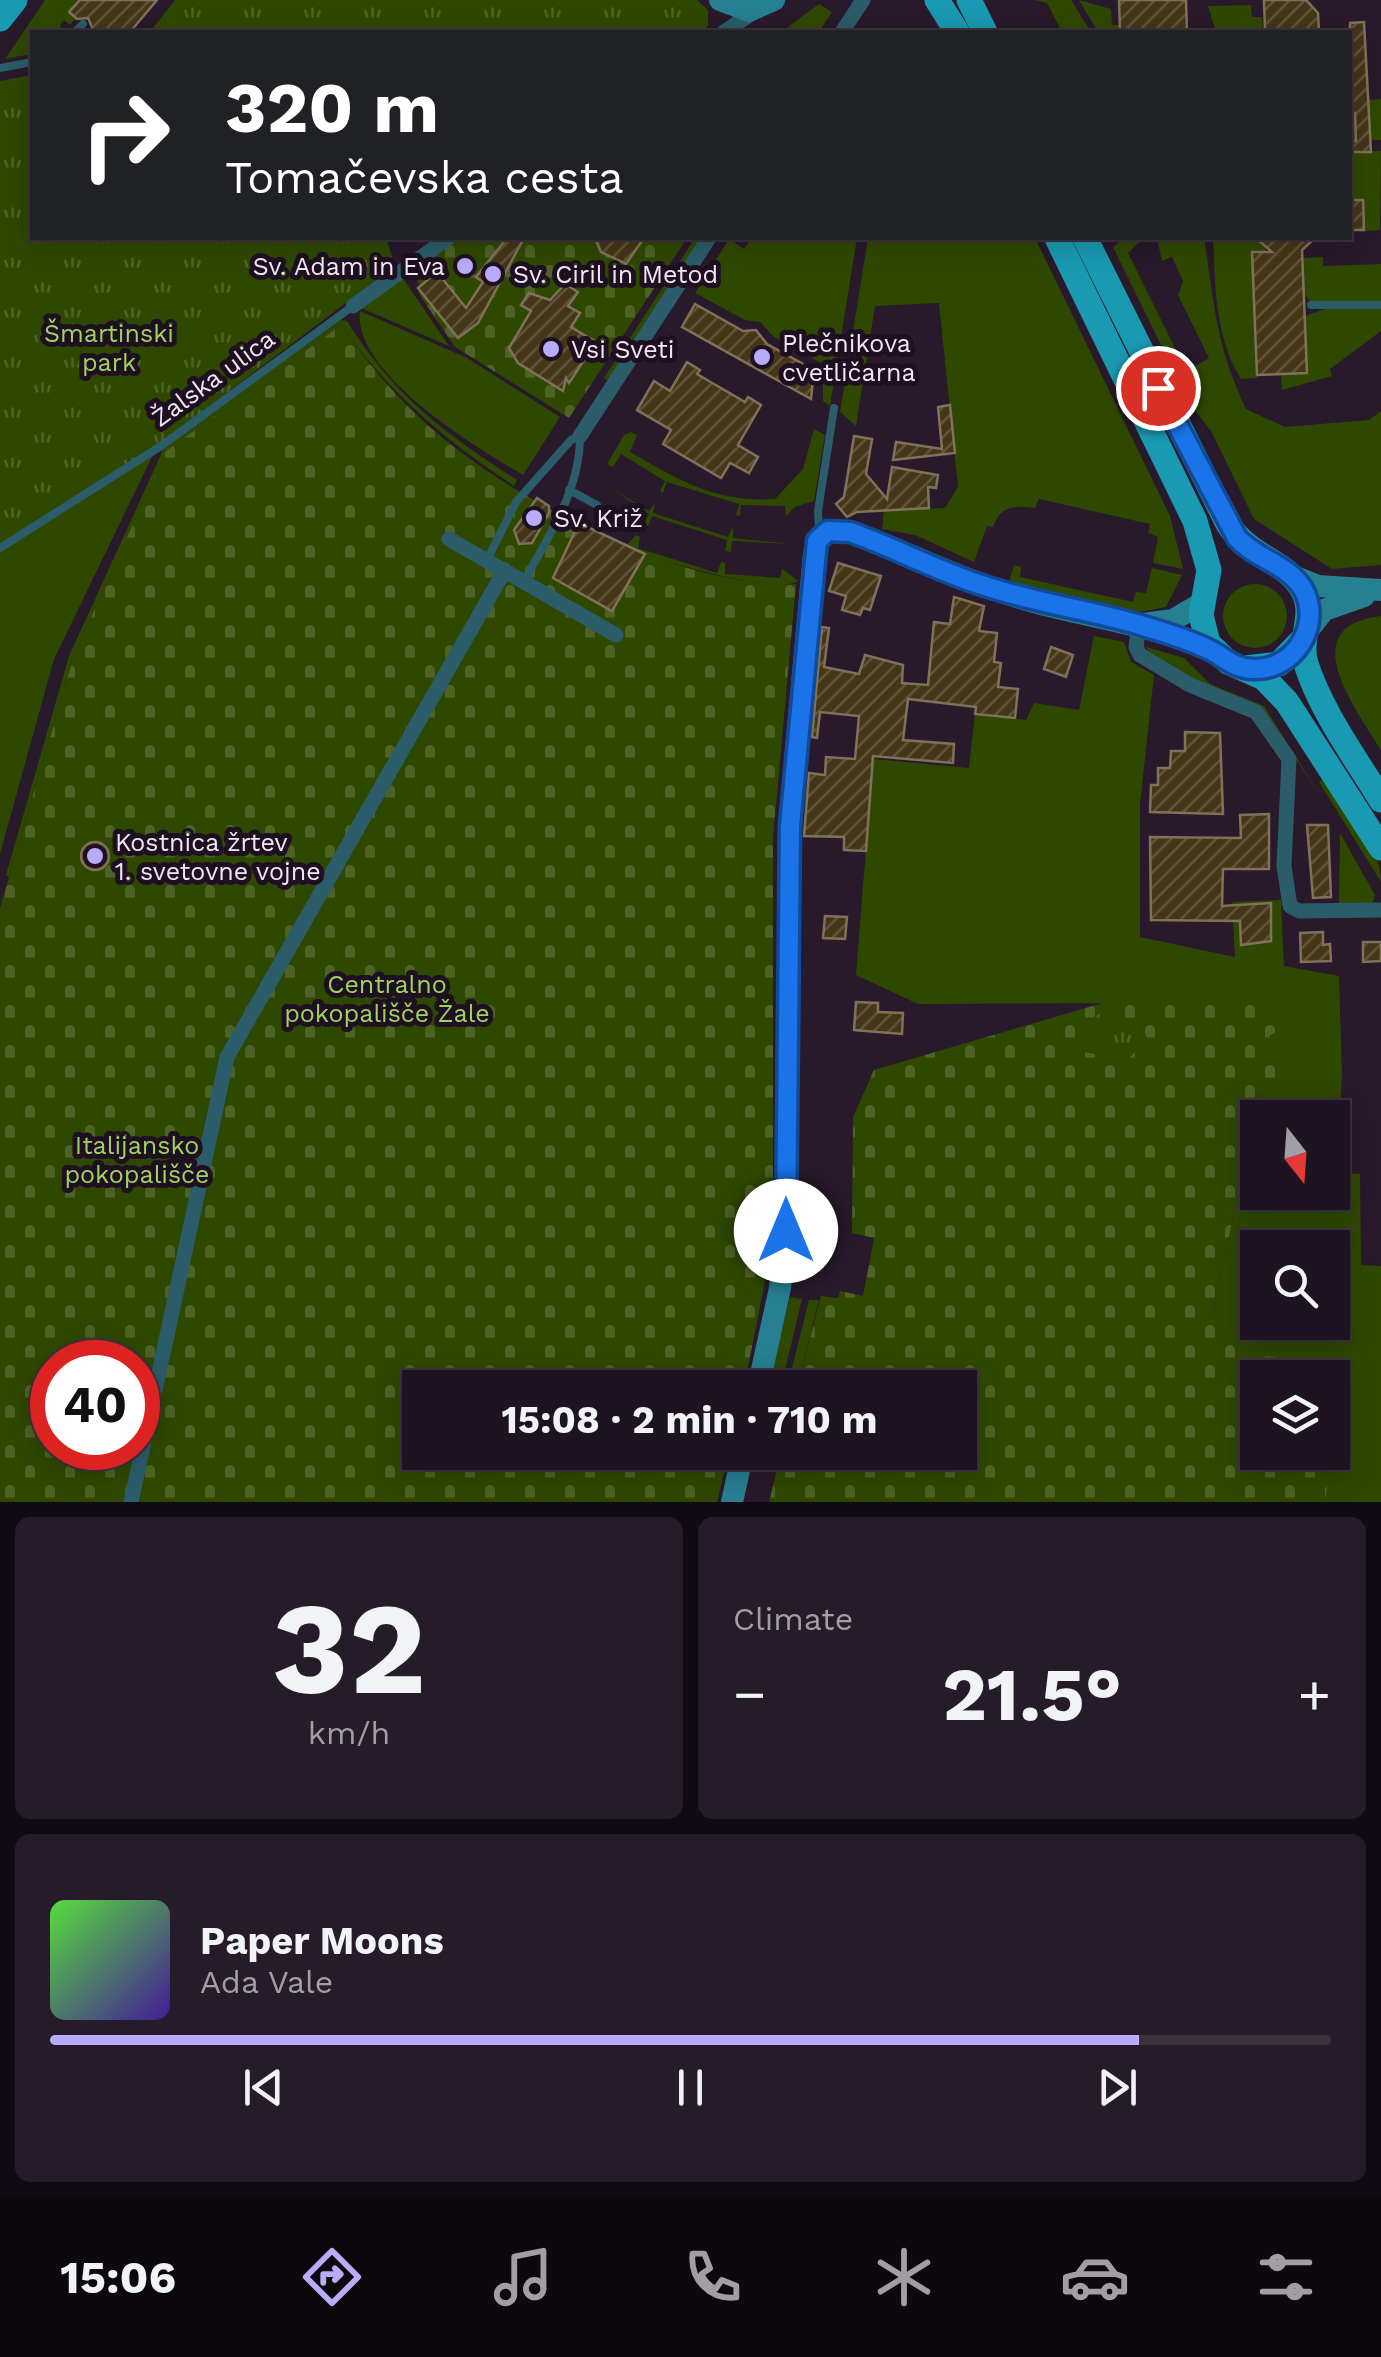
<!DOCTYPE html>
<html lang="en">
<head>
<meta charset="utf-8">
<style>
  body { margin:0; font-family:"Work Sans",sans-serif; background:#261c29; color:#f1f3f6; height:100vh; display:flex; flex-direction:column; font-size:38px; white-space:nowrap }
  * { box-sizing:border-box; margin:0 }
  p { font-size:32px; color:#a19ea5 }
  .icon { flex:none; width:55px; height:55px; fill:none; stroke:currentColor; stroke-width:2; stroke-linecap:round; stroke-linejoin:round }
  .map { position:relative; height:1502px; overflow:hidden }
  .sheet { display:flex; flex-direction:column; gap:15px; padding:15px; background:#100a12; flex:1 }
  .sheet>* { flex:none }
  .hud { position:absolute; left:30px; top:30px; width:1322px; height:210px; border-radius:0px; box-shadow:0 5px 25px #0003,0 0 0 2px #3c323e; background:#202124; color:#fff; overflow:hidden }
  .needle { width:65px; rotate:163deg }
  .buttons { position:absolute; left:1240px; top:1100px; display:grid; gap:20px }
  .buttons a { display:grid; place-items:center; width:110px; height:110px; border-radius:0px; background:#1e1320; box-shadow:0 5px 25px #0003,0 0 0 2px #3c323e; font-size:50px }
  .speed { position:absolute; left:30px; top:1340px; display:flex; gap:20px; font-size:50px; font-weight:700; text-align:center }
  .speed>* { display:grid; place-content:center; width:130px; height:130px; border-radius:50%; background:#1e1320; box-shadow:0 5px 25px #0003,0 0 0 2px #3c323e; line-height:1 }
  .speed .limit { border:15px solid #d22; background:#fff; color:#111 }
  .pin { position:absolute; display:grid; place-items:center; width:85px; height:85px; color:#fff; margin:-42px; border:5px solid #fff; border-radius:50%; box-shadow:0 2px 10px #0007 }
  .me { position:absolute; width:110px; margin:-55px; rotate:0deg; stroke-linejoin:round; filter:drop-shadow(0 0 8px #0008) }
  .turn { display:flex; align-items:center; gap:35px; height:210px; padding:0 30px; font-size:45px }
  .turn .icon { width:130px; height:130px; stroke-width:2.5 }
  .turn b { display:block; font-size:70px; line-height:85px }
  .big { font-size:75px; font-weight:700; line-height:1.1 }
  .sheet .card { flex:1; display:flex; flex-direction:column; justify-content:center; gap:15px; min-width:0; padding:0 35px; border-radius:15px; background:#261c29 }
  .sheet .dial { align-items:center; gap:0 }
  .dial b { font-size:130px; line-height:1 }
  .song { display:flex; align-items:center; gap:30px }
  .cover { width:120px; height:120px; border-radius:15px; background:linear-gradient(135deg,hsl(110 70% 55%),hsl(260 70% 35%)) }
  .played { height:10px; border-radius:5px; background:linear-gradient(90deg,#b8abf7 85%,#3c323e 85%) }
  .keys { display:flex; justify-content:space-around; direction:ltr }
  .heat { display:flex; justify-content:space-between; align-items:center; font-size:55px; direction:ltr }
  .sheet .tiles { flex:1; display:grid; gap:15px; grid-template-columns:1fr 1fr }
  .card:last-child { grid-column:span 2 }
  .trip { position:absolute; left:402px; top:1370px; width:575px; height:100px; border-radius:0px; background:#1e1320; box-shadow:0 5px 25px #0003,0 0 0 2px #3c323e; font-weight:700; line-height:100px; text-align:center }
  .dock { display:flex; height:160px; justify-content:space-around; align-items:center; background:#0c080d; color:#a19ea5 }
  .dock .icon { width:70px; height:70px }
  .dock .active { color:#b8abf7 }
  .dock b { font-size:45px; color:#f1f3f6 }
  .map>svg:first-child { display:block }
  .grass { fill:#2f4800; fill-rule:evenodd }
  .cemetery { fill:url(#cemetery-stones); fill-rule:evenodd }
  .park { fill:url(#park-tufts) }
  .building { fill:url(#building-hatch); stroke:#7f715a; stroke-width:2.5 }
  .lines { fill:none; stroke-linecap:round; stroke-linejoin:round }
  .lane { stroke:#2b5c69; stroke-width:8 }
  .street { stroke:#2b5c69; stroke-width:15 }
  .secondary { stroke:#277f92; stroke-width:22 }
  .primary { stroke:#1a99b2; stroke-width:25 }
  .route-casing { stroke:#114b97; stroke-width:25 }
  .route { stroke:#1a73e8; stroke-width:18 }
  .poi-dot { fill:#b8abf7; stroke:#1e1021; stroke-width:4 }
  .labels { text-anchor:middle; stroke-width:10; stroke-linejoin:round; paint-order:stroke }
  .poi-label { font-size:25px; fill:#f1e7f3; stroke:#1e1021; text-anchor:start }
  .park-label { font-size:25px; fill:#a1d25e; stroke:#1e1021 }
  .street-label { font-size:25px; fill:#f1e7f3; stroke:#1e1021 }
</style>
</head>
<body>
<div class="map">
<svg width="1381" height="1502" viewBox="0 0 1381 1502">
  <defs>
    <pattern id="cemetery-stones" width="16" height="16" patternUnits="userSpaceOnUse" patternTransform="scale(2.5)"><rect width="16" height="16" fill="#2f4800"/><path d="M2 7V4a2 2 0 0 1 4 0v3zM10 15v-3a2 2 0 0 1 4 0v3z" fill="#4e6226"/></pattern>
    <pattern id="park-tufts" width="24" height="20" patternUnits="userSpaceOnUse" patternTransform="scale(2.5)"><rect width="24" height="20" fill="#2f4800"/><path d="M3 7l-1-3M5 7V3M7 7l1-3M15 17l-1-3M17 17v-4M19 17l1-3" fill="none" stroke="#4e6226"/></pattern>
    <pattern id="building-hatch" width="6" height="6" patternUnits="userSpaceOnUse" patternTransform="scale(2.5)"><rect width="6" height="6" fill="#463618"/><path d="M-1 1l2-2M0 6l6-6M5 7l2-2" fill="none" stroke="#61533a"/></pattern>
  </defs>
  <rect width="100%" height="100%" fill="#28192b"/>
  <g class="grass">
    <path d="M 45,0 L 80,0 L 70,12 L 76,18 L 70,25 L 64,20 L 60,25 L 64,32 L 32,32 L 32,54 L 5,59 Z"/>
    <path d="M 1034,0 L 1071,0 L 1091,32 L 1062,32 L 1047,3 Z"/>
    <path d="M 1079,0 L 1111,9 L 1112,25 L 1120,25 L 1120,32 L 1098,32 Z"/>
    <path d="M 819,4 L 832,12 L 819,32 L 781,32 Z"/>
    <path d="M 1251,5 L 1252,17 L 1262,17 L 1263,32 L 1216,32 L 1208,6 Z"/>
    <path d="M 1381,99 L 1381,140 L 1350,141 L 1350,113 L 1368,100 Z"/>
    <path d="M 1381,151 L 1380,230 L 1365,231 L 1363,200 L 1350,200 L 1350,152 Z"/>
    <path d="M 695,238 L 701,238 L 608,381 L 604,378 Z"/>
    <path d="M 752,238 L 857,238 L 830,406 L 823,401 L 823,364 L 774,337 L 760,322 L 745,320 L 695,293 L 729,239 L 744,249 Z"/>
    <path d="M 868,238 L 1035,238 L 1170,516 L 1183,569 L 1153,563 L 1158,537 L 1148,533 L 1150,524 L 1039,499 L 1035,508 C 1014,506 1001,505 993,527 L 987,526 L 974,562 L 915,535 L 882,529 L 884,511 L 945,508 L 958,487 L 939,303 L 875,306 L 856,426 L 840,412 Z"/>
    <path d="M 1124,238 L 1143,238 L 1128,253 L 1181,360 L 1195,366 L 1209,358 L 1178,295 L 1183,281 L 1172,257 L 1162,261 L 1157,238 L 1204,238 C 1215,306 1215,343 1246,409 L 1285,427 L 1369,420 L 1381,411 L 1381,565 L 1332,569 L 1254,519 L 1211,431 L 1190,404 L 1113,247 Z"/>
    <path d="M 1213,238 L 1256,238 L 1266,246 L 1266,252 L 1252,253 L 1257,378 L 1241,379 C 1215,338 1215,285 1213,238 Z"/>
    <path d="M 1323,257 L 1323,266 L 1381,264 L 1381,301 L 1310,301 L 1304,293 L 1303,258 Z"/>
    <path d="M 402,277 L 449,346 L 361,308 Z"/>
    <path d="M 1381,308 L 1381,331 L 1330,369 L 1332,376 L 1282,390 L 1281,374 L 1307,372 L 1305,316 L 1325,309 Z"/>
    <path d="M 360,311 L 467,358 L 560,417 L 523,475 C 476,447 353,374 360,311 Z"/>
    <path d="M 341,320 L 347,321 C 394,396 444,433 517,480 L 514,486 C 445,440 389,393 341,325 L 167,451 L 74,655 L 9,877 L 6,875 L 69,656 L 164,448 Z"/>
    <path d="M 814,429 L 825,435 L 814,501 L 795,507 L 786,516 L 785,506 L 746,505 L 741,505 L 740,516 L 736,515 L 739,504 L 667,482 L 663,493 L 660,491 L 665,481 L 621,454 L 613,467 L 607,464 L 624,435 L 631,432 L 637,435 L 630,452 C 679,480 716,503 775,499 L 803,469 Z"/>
    <path d="M 153,455 L 54,659 L 0,854 L 0,552 Z"/>
    <path d="M 612,489 L 649,511 L 655,503 L 653,513 L 728,537 L 733,527 L 733,538 L 792,544 L 732,541 L 731,552 L 725,551 L 727,540 L 652,516 L 648,526 L 644,524 L 649,514 Z"/>
    <path d="M 636,535 L 640,537 L 638,548 L 717,573 L 721,562 L 725,563 L 725,574 L 780,578 L 782,568 L 798,581 C 772,596 656,558 624,548 Z"/>
    <path d="M 1014,565 L 1021,567 L 1020,577 L 1133,602 L 1136,592 L 1146,593 L 1152,568 L 1182,575 L 1166,607 L 1140,612 L 1009,582 Z"/>
    <circle cx="1255" cy="616" r="32"/>
    <path d="M 1381,616 L 1381,750 C 1356,709 1292,626 1381,616 Z"/>
    <path d="M 1094,636 L 1124,642 L 1131,662 L 1154,675 L 1140,804 L 1140,937 L 1235,957 L 1232,902 L 1281,900 L 1284,966 L 1339,976 L 1342,1074 L 1336,1173 L 1360,1174 L 1361,1265 L 1381,1266 L 1381,1502 L 1207,1502 L 1210,1321 L 1262,1090 L 1165,1003 L 918,1004 L 856,975 L 873,759 L 969,768 L 975,714 L 1026,720 L 1034,703 L 1079,710 ZM 1258,1118 L 1332,1118 L 1332,1192 L 1258,1192 ZM 1258,1248 L 1332,1248 L 1332,1322 L 1258,1322 ZM 1258,1378 L 1332,1378 L 1332,1452 L 1258,1452 Z"/>
    <path d="M 1146,647 L 1184,658 L 1210,684 L 1264,706 L 1321,797 L 1269,719 L 1152,657 Z"/>
    <path d="M 1323,780 C 1347,808 1381,844 1381,882 L 1319,782 Z"/>
    <path d="M 1340,833 L 1375,895 L 1372,905 L 1339,907 Z"/>
    <path d="M 790,1297 L 802,1299 L 781,1387 L 766,1388 Z"/>
    <path d="M 809,1300 L 819,1300 L 797,1387 L 787,1388 Z"/>
  </g>
  <g class="cemetery">
    <path d="M 456,238 L 687,238 L 569,418 L 455,347 L 419,294 L 420,285 L 411,271 Z"/>
    <path d="M 341,325 C 364,358 390,390 420,418 C 504,497 679,589 796,584 L 773,838 L 773,1241 L 744,1387 L 420,1388 L 420,1452 L 729,1453 L 717,1502 L 0,1502 L 0,908 L 74,655 L 166,451 ZM 52,1362 L 138,1362 L 138,1448 L 52,1448 Z"/>
    <path d="M 1106,1002 L 1279,1002 L 1277,1031 L 1269,1036 L 1292,1065 L 1262,1090 L 1210,1321 C 1227,1331 1237,1348 1255,1355 L 1339,1364 L 1333,1439 L 1332,1378 L 1258,1378 L 1258,1452 L 1331,1453 L 1325,1502 L 769,1502 L 781,1453 L 960,1452 L 960,1388 L 797,1387 L 821,1296 L 838,1298 L 840,1291 L 863,1296 L 874,1238 L 852,1233 L 853,1117 L 874,1070 Z"/>
  </g>
  <g class="park">
    <path d="M 175,0 L 697,0 L 708,10 L 708,25 L 703,32 L 150,32 Z"/>
    <path d="M 32,75 L 32,238 L 386,238 L 395,266 L 167,438 L 0,544 L 0,81 Z"/>
    <path d="M 1100,1014 L 1144,1032 L 1148,1040 L 1128,1059 L 1082,1052 L 1077,1041 L 1087,1018 Z"/>
  </g>
  <g class="building">
    <path d="M 80,0 L 157,0 L 130,32 L 94,32 L 88,18 L 77,19 L 69,12 Z"/>
    <path d="M 1119,0 L 1186,0 L 1187,32 L 1120,32 Z"/>
    <path d="M 1264,0 L 1306,0 L 1318,13 L 1319,32 L 1265,32 Z"/>
    <path d="M 1364,22 L 1371,152 L 1350,152 L 1350,141 L 1356,141 L 1355,113 L 1350,113 L 1350,23 Z"/>
    <path d="M 1350,200 L 1363,200 L 1364,230 L 1350,230 Z"/>
    <path d="M 507,238 L 524,238 L 478,323 L 458,338 L 418,288 L 437,272 L 466,308 L 483,282 L 476,277 Z"/>
    <path d="M 595,238 L 644,238 L 626,264 L 601,252 Z"/>
    <path d="M 1256,238 L 1315,238 L 1302,250 L 1307,373 L 1257,375 L 1252,252 L 1272,252 Z"/>
    <path d="M 565,284 L 578,292 L 568,306 L 580,313 L 571,327 L 596,342 L 569,383 L 566,378 L 563,391 L 518,363 L 509,348 L 531,311 L 521,305 L 529,293 L 550,300 Z"/>
    <path d="M 695,304 L 743,331 L 756,330 L 767,344 L 814,370 L 811,399 L 682,327 Z"/>
    <path d="M 687,362 L 700,370 L 697,374 L 745,402 L 748,397 L 761,405 L 738,445 L 758,457 L 749,473 L 730,463 L 721,478 L 663,444 L 671,430 L 637,410 L 654,381 L 670,391 Z"/>
    <path d="M 950,405 L 955,453 L 893,460 L 896,442 L 942,449 L 938,407 Z"/>
    <path d="M 854,436 L 872,439 L 866,474 L 887,499 L 892,467 L 938,475 L 936,488 L 928,487 L 929,508 L 857,512 L 847,517 L 836,504 L 844,497 Z"/>
    <path d="M 537,498 L 549,506 L 549,513 L 532,543 L 519,544 L 514,530 Z"/>
    <path d="M 579,523 L 645,554 L 612,611 L 553,578 Z"/>
    <path d="M 838,563 L 881,576 L 870,610 L 863,608 L 860,615 L 842,610 L 846,596 L 829,591 Z"/>
    <path d="M 954,597 L 984,606 L 979,631 L 997,633 L 994,662 L 1001,663 L 998,687 L 1018,689 L 1015,718 L 975,714 L 976,707 L 908,699 L 903,740 L 954,744 L 953,763 L 873,756 L 866,851 L 844,850 L 844,837 L 804,836 L 809,773 L 825,775 L 826,757 L 855,759 L 859,716 L 820,712 L 817,738 L 812,737 L 822,627 L 829,628 L 824,667 L 859,674 L 865,655 L 903,665 L 902,683 L 928,685 L 934,622 L 950,624 Z"/>
    <path d="M 1051,647 L 1073,655 L 1066,677 L 1044,669 Z"/>
    <path d="M 1185,732 L 1220,733 L 1223,814 L 1150,812 L 1151,785 L 1158,785 L 1158,768 L 1170,768 L 1171,751 L 1185,751 Z"/>
    <path d="M 1269,814 L 1269,869 L 1223,869 L 1222,906 L 1271,903 L 1271,941 L 1241,945 L 1240,921 L 1151,920 L 1150,837 L 1241,838 L 1240,815 Z"/>
    <path d="M 1307,825 L 1328,825 L 1331,897 L 1313,898 Z"/>
    <circle cx="95" cy="856" r="14"/>
    <path d="M 825,916 L 847,917 L 845,939 L 823,938 Z"/>
    <path d="M 1323,932 L 1323,945 L 1330,944 L 1331,961 L 1301,962 L 1300,933 Z"/>
    <path d="M 1363,942 L 1381,942 L 1381,961 L 1363,962 Z"/>
    <path d="M 856,1002 L 878,1003 L 878,1012 L 903,1013 L 902,1034 L 854,1030 Z"/>
  </g>
  <g class="lines">
    <g class="lane">
      <path d="M 75,32 L 83,24"/>
      <path d="M 0,68 L 32,62"/>
      <path d="M 1311,305 L 1381,305"/>
      <path d="M 569,490 L 597,505"/>
      <path d="M 819,532 L 818,511 L 834,408"/>
      <path d="M 0,548 L 161,446 L 353,306"/>
      <path d="M 487,560 L 516,502 L 571,440 L 580,436"/>
      <path d="M 524,581 C 549,536 580,490 580,436"/>
    </g>
    <g class="street">
      <path d="M 724,32 L 757,10"/>
      <path d="M 842,32 L 863,0"/>
      <path d="M 353,306 L 448,238"/>
      <path d="M 580,436 L 709,238"/>
      <path d="M 449,539 L 616,635"/>
      <path d="M 1139,624 L 1136,647 L 1140,655 L 1190,685 L 1256,712 L 1289,759 L 1284,866 L 1290,906 L 1299,911 L 1381,910"/>
      <path d="M 131,1502 L 227,1057 L 505,570"/>
    </g>
    <g class="secondary">
      <path d="M 720,0 L 749,11 L 774,0"/>
      <path d="M 1293,576 L 1318,586 L 1381,590"/>
      <path d="M 1143,624 L 1173,620 L 1202,603"/>
      <path d="M 1306,633 L 1324,610 L 1364,596"/>
      <path d="M 758,1388 L 780,1288 L 786,1231 L 789,827 L 814,554 L 820,536 L 833,530 L 850,532 C 909,552 964,581 1023,599 C 1088,618 1154,624 1216,653"/>
      <path d="M 732,1502 L 743,1452"/>
    </g>
    <g class="primary">
      <path d="M 937,0 L 957,32"/>
      <path d="M 969,0 L 985,32"/>
      <path d="M 0,19 L 15,0"/>
      <path d="M 1057,238 L 1195,521 L 1209,570 L 1201,615 L 1208,643 L 1228,662 L 1264,678 L 1287,702 L 1381,848"/>
      <path d="M 1085,238 L 1228,524 C 1250,558 1286,561 1302,589 C 1317,614 1298,637 1306,664 C 1322,713 1355,757 1381,800"/>
      <path d="M 1245,668 L 1279,664 L 1304,638"/>
    </g>
  </g>
  <g class="lines">
    <g class="route-casing">
      <path id="route" d="M 786,1231 L 790,826 L 817,541 L 828,531 L 850,532 C 896,548 939,572 985,586 C 1036,603 1089,610 1140,625 C 1164,632 1191,640 1212,651 C 1226,659 1236,669 1253,669 C 1294,671 1323,625 1303,589 C 1288,564 1256,559 1237,538 L 1158,388"/>
    </g>
    <use href="#route" class="route"/>
  </g>
  <g class="poi-dot">
    <circle cx="465" cy="266" r="10"/>
    <circle cx="493" cy="274" r="10"/>
    <circle cx="551" cy="349" r="10"/>
    <circle cx="762" cy="357" r="10"/>
    <circle cx="534" cy="518" r="10"/>
    <circle cx="95" cy="856" r="10"/>
  </g>
  <g class="labels">
    <g class="poi-label">
      <text x="445" y="275" text-anchor="end">Sv. Adam in Eva</text>
      <text x="513" y="283">Sv. Ciril in Metod</text>
      <text x="782" y="352">Plečnikova<tspan x="782" dy="29">cvetličarna</tspan></text>
      <text x="571" y="358">Vsi Sveti</text>
      <text x="554" y="527">Sv. Križ</text>
      <text x="115" y="851">Kostnica žrtev<tspan x="115" dy="29">1. svetovne vojne</tspan></text>
    </g>
    <g class="park-label">
      <text x="109" y="342">Šmartinski<tspan x="109" dy="29">park</tspan></text>
      <text x="387" y="993">Centralno<tspan x="387" dy="29">pokopališče Žale</tspan></text>
      <text x="137" y="1154">Italijansko<tspan x="137" dy="29">pokopališče</tspan></text>
    </g>
    <g class="street-label">
      <text transform="translate(213 378) rotate(-36)" y="9">Žalska ulica</text>
    </g>
  </g>
</svg>
<div class="buttons">
<a><svg class="needle" viewBox="-14 -14 28 28"><path d="M0-13l5 13h-10z" fill="#e53935"/><path d="M0 13l5-13h-10z" fill="#a19ea5"/></svg></a>
<a><svg class="icon" aria-label="search" viewBox="0 0 24 24"><circle cx="10" cy="10" r="6"/><path d="M15 15l6 6"/></svg></a>
<a><svg class="icon" aria-label="layers" viewBox="0 0 24 24"><path d="M12 4l9 5-9 5-9-5zM3 14l9 5 9-5"/></svg></a>
</div>
<div class="speed"><div class="limit">40</div></div>
<div class="pin" style="left:1158px;top:388px;background:#d93025"><svg class="icon" aria-label="arrive" viewBox="0 0 24 24"><path d="M6 21V4h12l-3 4 3 4H6"/></svg></div>
<svg class="me" style="left:786px;top:1231px" viewBox="-20 -20 40 40"><circle r="19" fill="#fff"/><path d="M0-13L10 11 0 6-10 11z" fill="#1a73e8"/></svg>
<div class="trip">15:08 · 2 min · 710 m</div>
<div class="hud">
<div class="turn"><svg class="icon" aria-label="right" viewBox="0 0 24 24"><path d="M7 20v-9h11M14 6l5 5-5 5"/></svg><div><b>320 m</b>Tomačevska cesta</div></div>
</div>
</div>
<section class="sheet">
<div class="tiles">
<div class="card dial"><b>32</b><p>km/h</p></div>
<div class="card"><p>Climate</p>
<div class="heat"><a>−</a><b class="big">21.5°</b><a>+</a></div>
</div>
<div class="card">
<div class="song"><i class="cover"></i><div><b>Paper Moons</b><p>Ada Vale</p></div></div>
<div class="played"></div>
<div class="keys"><svg class="icon" aria-label="previous" viewBox="0 0 24 24"><path d="M18 5L8 12l10 7zM5 5v14"/></svg><svg class="icon" aria-label="pause" viewBox="0 0 24 24"><path d="M8 5v14M16 5v14"/></svg><svg class="icon" aria-label="next" viewBox="0 0 24 24"><path d="M6 5l10 7-10 7zM19 5v14"/></svg></div>
</div>
</div>
</section>
<nav class="dock">
<b>15:06</b>
<svg class="icon active" aria-label="directions" viewBox="0 0 24 24"><path d="M12 3l9 9-9 9-9-9zM9 14v-3h6M13 9l2 2-2 2"/></svg>
<svg class="icon" aria-label="music" viewBox="0 0 24 24"><path d="M9 18V5l10-2v13"/><circle cx="6" cy="18" r="3"/><circle cx="16" cy="16" r="3"/></svg>
<svg class="icon" aria-label="phone" viewBox="0 0 24 24"><path d="M5 4h4l2 5-3 2q2 4 5 5l2-3 5 2v4C11 20 4 13 5 4z"/></svg>
<svg class="icon" aria-label="climate" viewBox="0 0 24 24"><path d="M12 3v18M4 7l16 10M4 17L20 7"/></svg>
<svg class="icon" aria-label="car" viewBox="0 0 24 24"><path d="M5 17H2v-5l4-1 3-4h7l3 4 3 1v5h-3M9 17h6M6 11h13"/><circle cx="7" cy="17" r="2"/><circle cx="17" cy="17" r="2"/></svg>
<svg class="icon" aria-label="filters" viewBox="0 0 24 24"><path d="M4 7h16M4 17h16"/><circle cx="9" cy="7" r="2"/><circle cx="15" cy="17" r="2"/></svg>
</nav>
</body>
</html>
